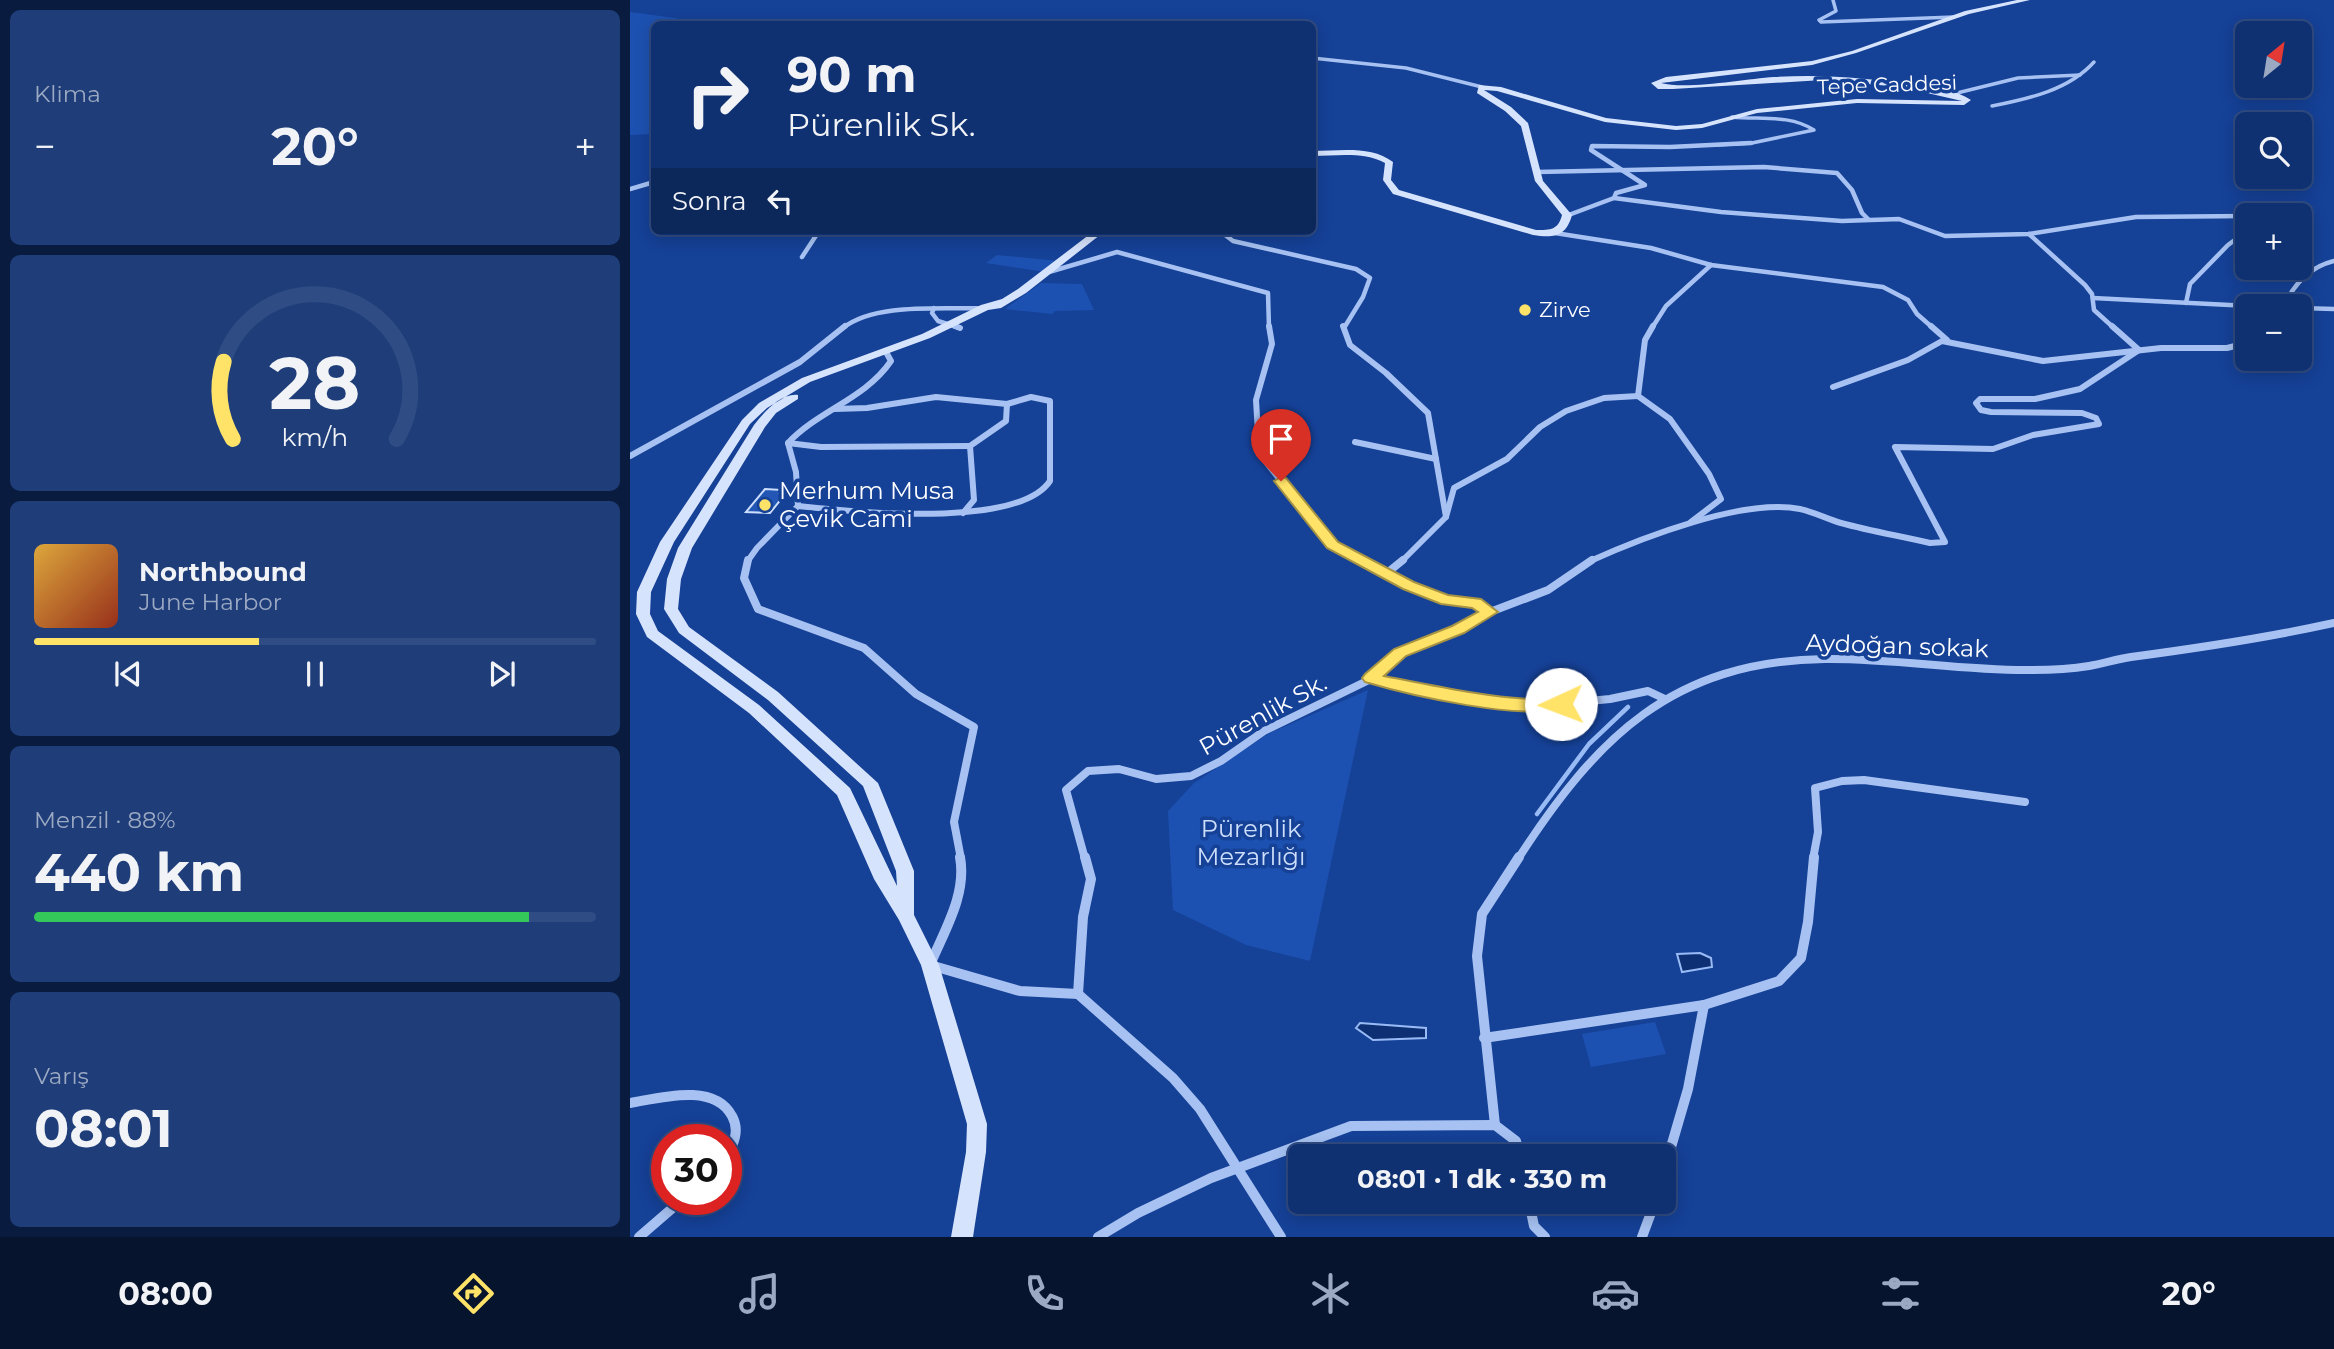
<!DOCTYPE html>
<html lang="tr">
<head>
<meta charset="utf-8">
<style>
  body { margin:0; font-family:Montserrat,sans-serif; background:#1e3d79; color:#f1f3f6; height:100vh; display:flex; flex-direction:column; font-size:26px; white-space:nowrap }
  * { box-sizing:border-box; margin:0 }
  p { font-size:23px; color:#9ca9c3 }
  .icon { flex:none; width:38px; height:38px; fill:none; stroke:currentColor; stroke-width:2; stroke-linecap:round; stroke-linejoin:round }
  .map { position:relative; flex:1; overflow:hidden }
  .side { display:flex; flex-direction:column; gap:10px; padding:10px; background:#091b3e; width:630px }
  .side>* { flex:none }
  .banner { position:absolute; left:21px; top:21px; width:665px; height:214px; border-radius:10px; box-shadow:0 4px 18px #0003,0 0 0 2px #304c84; background:#103171; color:#f1f3f6; overflow:hidden }
  .needle { width:46px; rotate:30deg }
  .controls { position:absolute; left:1605px; top:21px; display:grid; gap:14px }
  .controls a { display:grid; place-items:center; width:77px; height:77px; border-radius:10px; background:#103171; box-shadow:0 4px 18px #0003,0 0 0 2px #304c84; font-size:35px }
  .speed { position:absolute; left:21px; top:1124px; display:flex; gap:14px; font-size:35px; font-weight:700; text-align:center }
  .speed>* { display:grid; place-content:center; width:91px; height:91px; border-radius:50%; background:#103171; box-shadow:0 4px 18px #0003,0 0 0 2px #304c84; line-height:1 }
  .speed .limit { border:10px solid #d22; background:#fff; color:#111 }
  .pin { position:absolute; display:grid; place-items:center; width:60px; height:60px; color:#fff; margin:-72px -30px; border-radius:50% 50% 50% 0; rotate:-45deg; box-shadow:0 0 7px #0007 }
  .pin .icon { rotate:45deg }
  .me { position:absolute; width:77px; margin:-38px; rotate:268deg; stroke-linejoin:round; filter:drop-shadow(0 0 5px #0008) }
  .turn { display:flex; align-items:center; gap:24px; height:147px; padding:0 21px; font-size:32px }
  .turn .icon { width:91px; height:91px; stroke-width:2.5 }
  .turn b { display:block; font-size:49px; line-height:60px }
  .then { display:flex; align-items:center; height:66px; padding:0 21px; background:#0003; gap:14px; font-size:26px }
  .big { font-size:52px; font-weight:700; line-height:1.1 }
  .side .widget { flex:1; display:flex; flex-direction:column; justify-content:center; gap:10px; min-width:0; padding:0 24px; border-radius:10px; background:#1e3d79 }
  .side .dial { align-items:center; gap:0 }
  .dial svg { height:182px; overflow:visible; fill:none; stroke:#304c84; stroke-width:7; stroke-linecap:round; text-anchor:middle }
  .dial text { fill:#f1f3f6; stroke:none }
  .song { display:flex; align-items:center; gap:21px }
  .cover { width:84px; height:84px; border-radius:10px; background:linear-gradient(135deg,hsl(40 70% 55%),hsl(10 70% 35%)) }
  .played { height:7px; border-radius:4px; background:linear-gradient(90deg,#ffe268 40%,#304c84 40%) }
  .keys { display:flex; justify-content:space-around; direction:ltr }
  .heat { display:flex; justify-content:space-between; align-items:center; font-size:38px; direction:ltr }
  .charge { height:10px; border-radius:5px; background:linear-gradient(90deg,#34c759 88%,#304c84 0) }
  .trip { position:absolute; left:658px; top:1144px; width:388px; height:70px; border-radius:10px; background:#103171; box-shadow:0 4px 18px #0003,0 0 0 2px #304c84; font-weight:700; line-height:70px; text-align:center }
  .dock { display:flex; height:112px; justify-content:space-around; align-items:center; background:#06142d; color:#9ca9c3 }
  .dock .icon { width:49px; height:49px }
  .dock .on { color:#ffe268 }
  .dock b { font-size:32px; color:#f1f3f6 }
  main { display:flex; flex:1; min-height:0 }
  .map>svg:first-child { display:block }
  .green { fill:#1d51b1 }
  .water { fill:#0d2f73; stroke:#99bbf5; stroke-width:2 }
  .lines { fill:none; stroke-linecap:round; stroke-linejoin:round }
  .stream { stroke:#99bbf5; stroke-width:4.5 }
  .building { fill:#2356b5; stroke:#cedffc; stroke-width:2 }
  .street-far4 { stroke:#a7c2f2; stroke-width:3.5 }
  .street-far3 { stroke:#a7c2f2; stroke-width:4.5 }
  .street-far2 { stroke:#a7c2f2; stroke-width:6 }
  .street-far1 { stroke:#a7c2f2; stroke-width:8 }
  .street { stroke:#a7c2f2; stroke-width:10 }
  .secondary { fill:#d6e3fc; fill-rule:evenodd }
  .route { fill:#ffe268; stroke:#a69344; stroke-width:2 }
  .poi-dot { fill:#ffe268; stroke:#154197; stroke-width:2.5 }
  .labels { text-anchor:middle; stroke-width:7; stroke-linejoin:round; paint-order:stroke }
  .far-street-label { font-size:21px; fill:#fff; stroke:#154197 }
  .far-poi-label { font-size:21px; fill:#fff; stroke:#154197; text-anchor:start }
  .poi-label { font-size:24px; fill:#fff; stroke:#154197; text-anchor:start }
  .street-label { font-size:24px; fill:#fff; stroke:#154197 }
  .park-label { font-size:24px; fill:#cedffc; stroke:#154197 }
</style>
</head>
<body>
<main>
<section class="side">
<div class="widget"><p>Klima</p>
<div class="heat"><a>−</a><b class="big">20°</b><a>+</a></div>
</div>
<div class="widget dial"><svg viewBox="0 0 100 80">
<path d="M14 69A42 42 0 1 1 86 69"/>
<path d="M14 69A42 42 0 0 1 10 35" stroke="#ffe268"/>
<text x="50" y="56" font-size="32" font-weight="700">28</text>
<text x="50" y="72" font-size="11">km/h</text>
</svg></div>
<div class="widget">
<div class="song"><i class="cover"></i><div><b>Northbound</b><p>June Harbor</p></div></div>
<div class="played"></div>
<div class="keys"><svg class="icon" aria-label="previous" viewBox="0 0 24 24"><path d="M18 5L8 12l10 7zM5 5v14"/></svg><svg class="icon" aria-label="pause" viewBox="0 0 24 24"><path d="M8 5v14M16 5v14"/></svg><svg class="icon" aria-label="next" viewBox="0 0 24 24"><path d="M6 5l10 7-10 7zM19 5v14"/></svg></div>
</div>
<div class="widget"><p>Menzil · 88%</p><b class="big">440 km</b><div class="charge"></div></div>
<div class="widget"><p>Varış</p><b class="big">08:01</b></div>
</section>
<div class="map">
<svg width="1704" height="1237" viewBox="0 0 1704 1237">
  <rect width="100%" height="100%" fill="#154197"/>
  <g class="green">
    <path d="M 0,12 L 45,18 L 66,24 L 24,24 L 24,134 L 0,135 Z"/>
    <path d="M 367,255 L 429,261 L 415,272 L 356,263 Z"/>
    <path d="M 411,283 L 452,284 L 464,310 L 425,311 L 422,314 L 375,309 Z"/>
    <path d="M 738,690 L 680,961 L 616,945 L 543,910 L 538,811 L 564,783 L 638,734 Z"/>
    <path d="M 1025,1022 L 1036,1054 L 961,1067 L 952,1034 Z"/>
  </g>
  <g class="water">
    <path d="M 1070,953 L 1081,958 L 1082,967 L 1052,972 L 1047,954 Z"/>
    <path d="M 730,1023 L 796,1028 L 796,1038 L 743,1040 L 726,1028 Z"/>
  </g>
  <g class="lines">
    <path class="stream" d="M 907,814 L 959,744 L 998,707"/>
  </g>
  <path class="building" d="M 135,489 L 153,490 L 150,493 L 156,493 L 140,513 L 116,512 Z"/>
  <g class="lines">
    <g class="street-far4">
      <path d="M 1203,0 L 1206,11 L 1189,20 L 1191,22 L 1324,17"/>
      <path d="M 682,58 L 776,68 L 852,87"/>
      <path d="M 1327,93 L 1388,78 L 1450,75"/>
      <path d="M 1362,106 C 1398,99 1439,90 1464,62"/>
      <path d="M 1085,145 L 1122,143 L 1184,130 C 1159,114 1130,120 1102,117"/>
    </g>
    <g class="street-far3">
      <path d="M 907,172 L 1134,167 L 1207,173 L 1222,190 L 1232,213 L 1238,219"/>
      <path d="M 0,189 L 24,182"/>
      <path d="M 984,198 L 1091,212 L 1212,221 L 1269,219 L 1315,236 L 1399,234 L 1506,217 L 1617,216"/>
      <path d="M 1623,215 L 1643,211 L 1653,215"/>
      <path d="M 936,216 L 984,198 L 986,193 L 1015,185 L 961,150 L 962,146 L 1040,147 L 1121,143"/>
      <path d="M 590,231 L 603,241 L 726,269 L 740,278 L 733,297 L 714,328"/>
      <path d="M 925,233 L 1021,248 L 1081,265 L 1253,287 L 1278,300 L 1287,314 L 1303,328"/>
      <path d="M 1399,234 L 1455,285 L 1462,294 L 1464,310 L 1484,328"/>
      <path d="M 172,257 L 189,231"/>
      <path d="M 419,272 L 487,252 L 638,293 L 639,328"/>
      <path d="M 1463,298 L 1619,306"/>
      <path d="M 1556,303 L 1560,284 L 1598,245 L 1617,231"/>
      <path d="M 1654,306 C 1664,284 1680,267 1704,261"/>
      <path d="M 304,308 L 302,313 L 308,321 L 330,328"/>
      <path d="M 1670,308 L 1704,309"/>
      <path d="M 213,328 C 246,302 313,310 354,308"/>
      <path d="M 1022,328 L 1036,306 L 1081,265"/>
    </g>
    <g class="street-far2">
      <path d="M 325,326 L 330,328"/>
      <path d="M 639,326 L 642,344 L 626,400 L 628,433 L 635,461 L 702,545 L 733,562"/>
      <path d="M 713,326 L 720,345 L 756,373 L 798,413 L 816,517"/>
      <path d="M 1023,326 L 1015,340 L 1008,396 L 1040,419 L 1079,474 L 1091,499 L 1061,522"/>
      <path d="M 1301,326 L 1317,340"/>
      <path d="M 1203,387 L 1278,360 L 1312,341 L 1413,361 L 1531,348 L 1597,348 L 1617,343"/>
      <path d="M 725,442 L 806,459"/>
      <path d="M 158,443 L 191,447 L 340,446"/>
      <path d="M 0,456 L 170,362 L 215,326"/>
      <path d="M 168,506 C 221,512 388,529 420,481 L 420,401 L 401,397 L 377,404 L 306,397 L 237,408 L 205,409"/>
      <path d="M 333,513 L 344,500 L 340,446 L 376,421 L 377,404"/>
      <path d="M 117,562 L 127,548 L 168,506 L 166,472 L 158,443 C 189,410 235,399 261,361 L 256,352"/>
      <path d="M 771,562 L 816,517 L 824,488 L 877,459 L 910,427 L 936,411 L 974,398 L 1008,396"/>
      <path d="M 958,562 C 1011,538 1113,498 1170,509 C 1184,512 1197,519 1211,523 C 1240,531 1270,536 1300,543 L 1315,542 L 1265,447 L 1363,449 L 1403,435 L 1469,424 L 1466,418 L 1452,413 L 1361,412 L 1351,410 L 1346,403 L 1350,399 L 1405,399 L 1450,389 L 1509,350 L 1482,326"/>
    </g>
    <g class="street-far1">
      <path d="M 118,560 L 114,578 L 128,609 L 234,648 L 286,694 L 344,727 L 324,822 L 331,859"/>
      <path d="M 730,560 C 757,575 784,590 814,599 C 833,605 841,599 860,612"/>
      <path d="M 757,573 L 773,560"/>
      <path d="M 741,679 L 857,702 L 907,706 L 980,699 L 1018,691 L 1035,699"/>
      <path d="M 455,859 L 436,790 L 458,771 L 489,769 L 526,779 L 561,776 L 591,761 L 634,731 L 741,679 L 770,652 L 828,629 L 860,612 L 918,590 L 962,560"/>
      <path d="M 888,859 C 966,738 1042,661 1195,659 C 1264,658 1333,671 1401,670 C 1420,670 1441,669 1459,666 C 1473,664 1486,659 1501,657 C 1569,648 1636,638 1704,623"/>
      <path d="M 1183,859 L 1188,832 L 1185,788 L 1212,781 L 1234,780 L 1395,802"/>
    </g>
    <g class="street">
      <path d="M 330,857 C 337,895 314,931 300,965 L 390,991 L 448,994"/>
      <path d="M 455,857 L 461,879 L 453,917 L 448,994 L 543,1078 L 570,1109 L 651,1237"/>
      <path d="M 854,1038 L 1074,1005 L 1149,981 L 1171,958 L 1178,922 L 1184,857"/>
      <path d="M 0,1103 C 30,1098 84,1082 102,1116 C 110,1130 104,1144 96,1157"/>
      <path d="M 865,1125 L 847,956 L 852,914 L 889,857"/>
      <path d="M 1034,1171 L 1058,1089 L 1074,1005"/>
      <path d="M 899,1202 L 904,1226 L 915,1237"/>
      <path d="M 9,1237 L 53,1199"/>
      <path d="M 468,1237 L 508,1213 L 581,1178 L 721,1126 L 865,1125 L 886,1141 L 890,1157"/>
      <path d="M 1012,1237 L 1025,1202"/>
    </g>
    <g class="secondary">
      <path d="M 1387,0 L 1400,0 L 1339,14 L 1226,53 L 1182,65 L 1031,83 C 1056,90 1115,79 1144,77 C 1193,74 1241,78 1289,86 C 1306,89 1327,90 1341,100 L 1334,105 L 1227,103 L 1127,113 L 1072,128 L 1046,130 L 975,122 L 867,91 L 854,90 L 881,107 L 898,123 L 913,181 L 942,215 C 936,237 924,238 903,235 L 763,194 L 753,180 L 755,163 C 733,151 706,156 682,156 L 682,151 C 709,151 741,145 763,162 L 761,180 L 769,190 L 906,230 C 921,230 928,230 932,215 L 905,181 L 891,126 L 875,111 L 847,93 L 849,85 L 871,87 L 976,118 L 1046,126 L 1072,124 L 1127,109 L 1227,99 L 1332,101 L 1271,87 L 1193,80 L 1043,89 L 1028,89 L 1021,83 L 1036,77 L 1182,61 L 1222,51 L 1335,11 Z"/>
      <path d="M 464,231 L 475,231 L 396,293 L 371,308 L 358,310 L 300,338 L 180,382 L 137,408 L 120,424 L 44,542 L 21,592 L 20,614 L 28,631 L 129,705 L 220,788 L 267,886 L 266,871 L 233,786 L 138,700 L 49,633 L 34,609 L 37,579 L 48,548 L 124,425 C 134,412 151,393 168,395 L 168,399 L 146,413 L 135,427 L 62,548 L 51,579 L 48,609 L 59,627 L 148,692 L 248,783 L 284,871 L 284,915 L 309,965 L 357,1124 L 356,1152 L 343,1237 L 321,1237 L 336,1152 L 337,1124 L 291,965 L 269,920 L 244,879 L 207,795 L 119,713 L 17,637 L 6,614 L 7,592 L 30,542 L 112,420 L 129,403 L 172,378 L 292,334 L 351,305 L 372,299 L 388,289 Z"/>
    </g>
  </g>
  <path class="route" d="M 651,477 L 656,478 L 708,542 L 784,582 L 818,595 L 851,599 L 868,612 L 834,633 L 776,656 L 754,676 C 803,685 850,696 899,699 C 911,700 932,693 940,704 L 937,708 C 892,721 782,696 735,682 L 732,678 L 735,674 L 764,649 L 822,626 L 848,612 L 842,608 L 811,604 L 773,589 L 697,548 L 644,481 Z"/>
  <g class="poi-dot">
    <circle cx="895" cy="310" r="7"/>
    <circle cx="135" cy="505" r="7"/>
  </g>
  <g class="labels">
    <g class="far-street-label">
      <text transform="translate(1257 85) rotate(-2)" y="7">Tepe Caddesi</text>
    </g>
    <g class="far-poi-label">
      <text x="909" y="317">Zirve</text>
    </g>
    <g class="poi-label">
      <text x="149" y="499">Merhum Musa<tspan x="149" dy="28">Çevik Cami</tspan></text>
    </g>
    <g class="street-label">
      <text transform="translate(1267 646) rotate(2)" y="8">Aydoğan sokak</text>
      <text transform="translate(633 715) rotate(-29)" y="8">Pürenlik Sk.</text>
    </g>
    <g class="park-label">
      <text x="621" y="837">Pürenlik<tspan x="621" dy="28">Mezarlığı</tspan></text>
    </g>
  </g>
</svg>
<div class="controls">
<a><svg class="needle" viewBox="-14 -14 28 28"><path d="M0-13l5 13h-10z" fill="#e53935"/><path d="M0 13l5-13h-10z" fill="#9ca9c3"/></svg></a>
<a><svg class="icon" aria-label="search" viewBox="0 0 24 24"><circle cx="10" cy="10" r="6"/><path d="M15 15l6 6"/></svg></a>
<a>+</a>
<a>−</a>
</div>
<div class="speed"><div class="limit">30</div></div>
<div class="pin" style="left:651px;top:481px;background:#d93025"><svg class="icon" aria-label="arrive" viewBox="0 0 24 24"><path d="M6 21V4h12l-3 4 3 4H6"/></svg></div>
<svg class="me" style="left:931px;top:704px" viewBox="-20 -20 40 40"><circle r="19" fill="#fff"/><path d="M0-13L10 11 0 6-10 11z" fill="#ffe268"/></svg>
<div class="trip">08:01 · 1 dk · 330 m</div>
<div class="banner">
<div class="turn"><svg class="icon" aria-label="right" viewBox="0 0 24 24"><path d="M7 20v-9h11M14 6l5 5-5 5"/></svg><div><b>90 m</b>Pürenlik Sk.</div></div>
<div class="then">Sonra<svg class="icon" aria-label="left" viewBox="0 0 24 24"><path d="M17 20v-9H6M10 6l-5 5 5 5"/></svg></div>
</div>
</div>
</main>
<nav class="dock">
<b>08:00</b>
<svg class="icon on" aria-label="directions" viewBox="0 0 24 24"><path d="M12 3l9 9-9 9-9-9zM9 14v-3h6M13 9l2 2-2 2"/></svg>
<svg class="icon" aria-label="music" viewBox="0 0 24 24"><path d="M9 18V5l10-2v13"/><circle cx="6" cy="18" r="3"/><circle cx="16" cy="16" r="3"/></svg>
<svg class="icon" aria-label="phone" viewBox="0 0 24 24"><path d="M5 4h4l2 5-3 2q2 4 5 5l2-3 5 2v4C11 20 4 13 5 4z"/></svg>
<svg class="icon" aria-label="climate" viewBox="0 0 24 24"><path d="M12 3v18M4 7l16 10M4 17L20 7"/></svg>
<svg class="icon" aria-label="car" viewBox="0 0 24 24"><path d="M5 17H2v-5l4-1 3-4h7l3 4 3 1v5h-3M9 17h6M6 11h13"/><circle cx="7" cy="17" r="2"/><circle cx="17" cy="17" r="2"/></svg>
<svg class="icon" aria-label="filters" viewBox="0 0 24 24"><path d="M4 7h16M4 17h16"/><circle cx="9" cy="7" r="2"/><circle cx="15" cy="17" r="2"/></svg>
<b>20°</b>
</nav>
</body>
</html>
